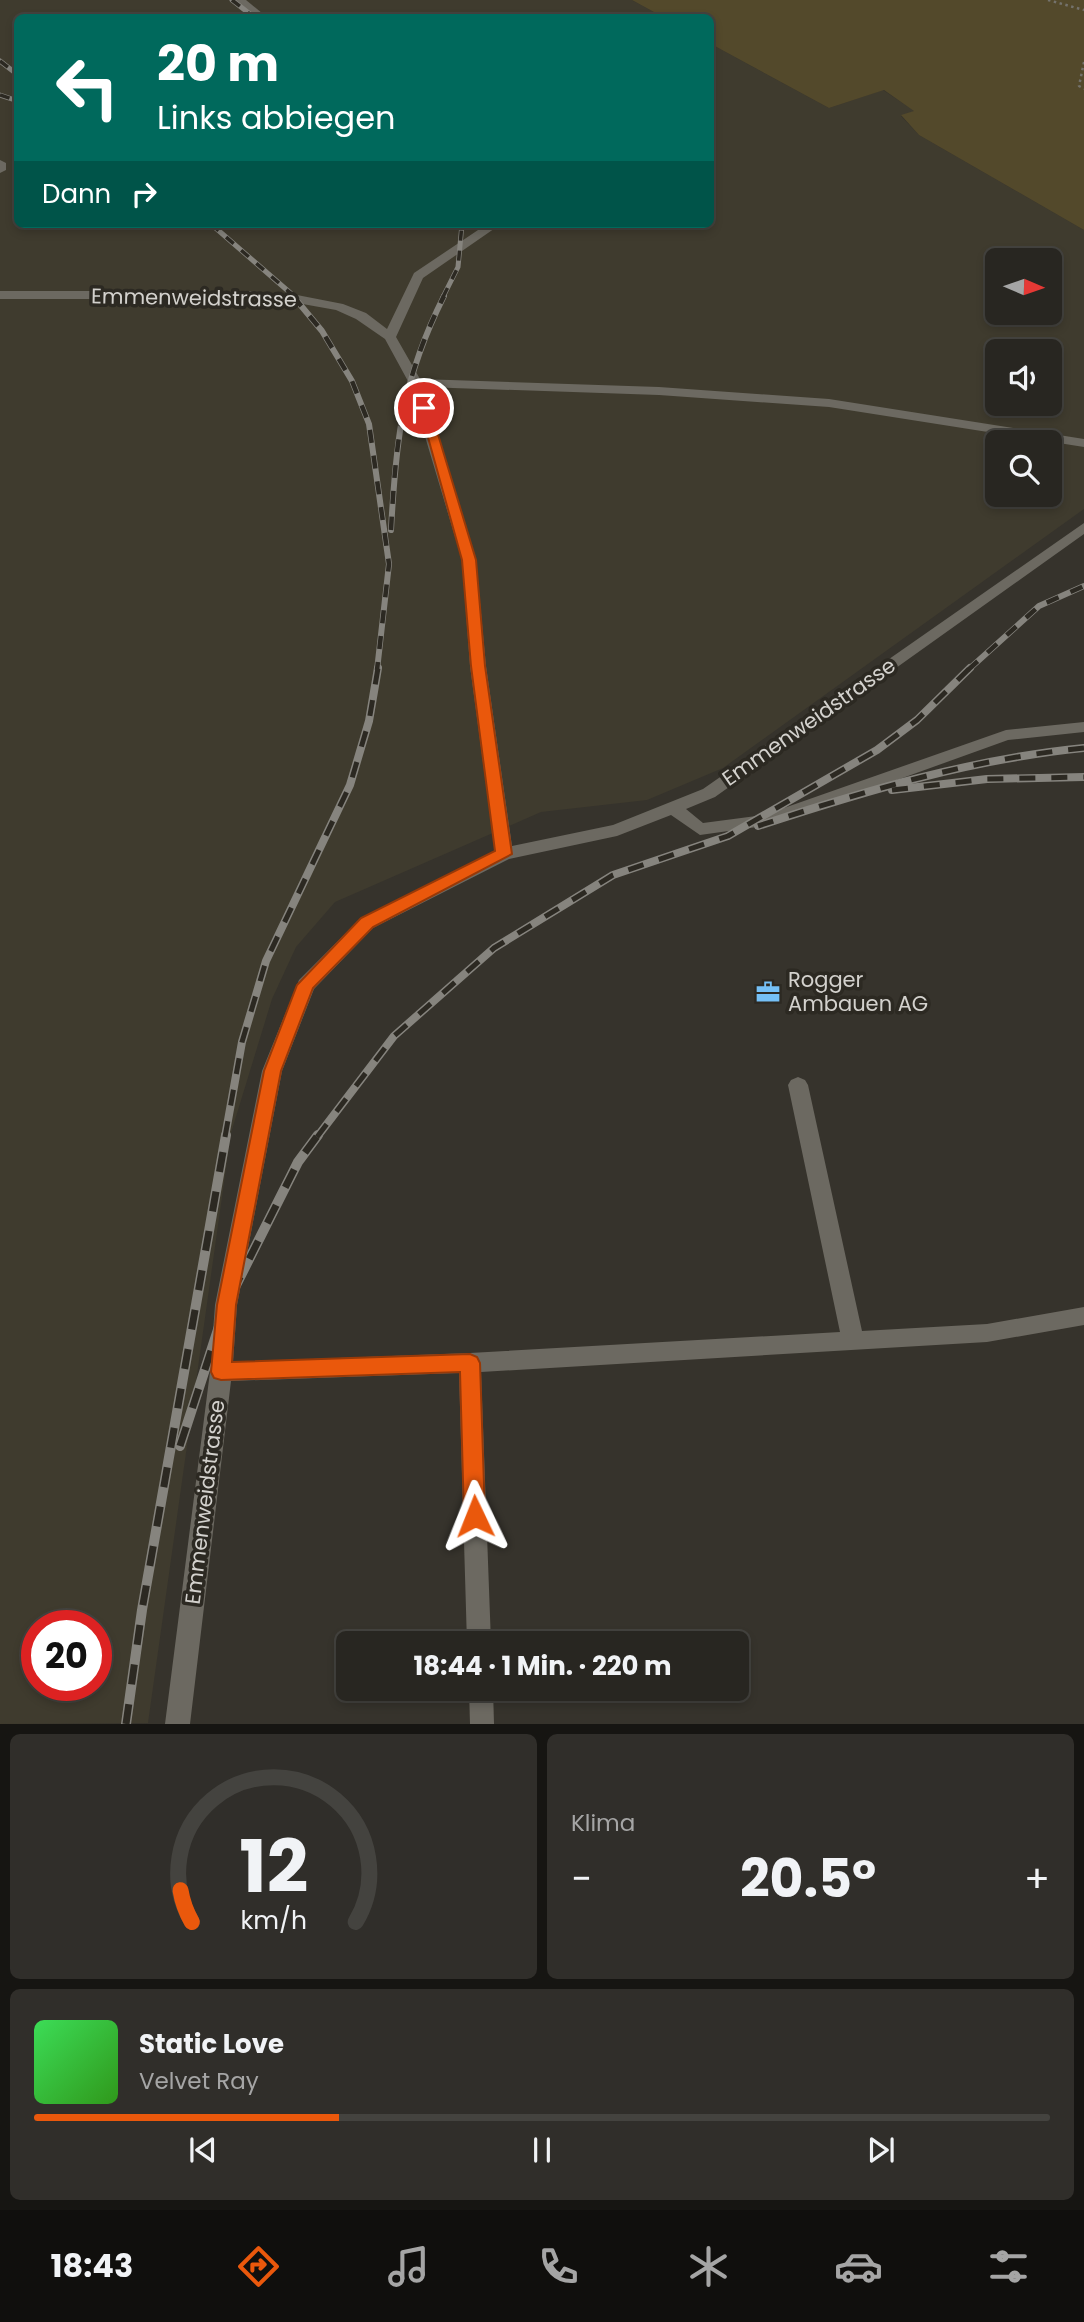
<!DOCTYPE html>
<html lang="de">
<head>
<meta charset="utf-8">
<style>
  body { margin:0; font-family:Poppins,sans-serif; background:#302e2a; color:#f1f3f6; height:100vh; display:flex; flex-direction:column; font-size:26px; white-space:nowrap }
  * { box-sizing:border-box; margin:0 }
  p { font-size:23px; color:#a5a5a5 }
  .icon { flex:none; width:38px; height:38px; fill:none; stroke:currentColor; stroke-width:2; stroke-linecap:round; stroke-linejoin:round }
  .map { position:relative; height:1724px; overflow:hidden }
  .panel { display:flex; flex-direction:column; gap:10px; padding:10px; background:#161512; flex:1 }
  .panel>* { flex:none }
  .hud { position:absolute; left:14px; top:14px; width:700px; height:214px; border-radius:10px; box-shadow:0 4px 10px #0003,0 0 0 2px #44433f; background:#00695c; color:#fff; overflow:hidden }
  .needle { width:46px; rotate:92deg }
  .fabs { position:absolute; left:985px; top:248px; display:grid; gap:14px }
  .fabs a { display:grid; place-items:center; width:77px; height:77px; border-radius:10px; background:#282621; box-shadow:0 4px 10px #0003,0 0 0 2px #44433f; font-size:35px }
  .speed { position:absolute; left:21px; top:1610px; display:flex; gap:14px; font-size:35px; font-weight:700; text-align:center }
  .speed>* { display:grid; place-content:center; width:91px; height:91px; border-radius:50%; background:#282621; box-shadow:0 4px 10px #0003,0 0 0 2px #44433f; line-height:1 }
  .speed .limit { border:10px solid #d22; background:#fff; color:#111 }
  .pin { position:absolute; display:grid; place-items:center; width:60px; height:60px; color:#fff; margin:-30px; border:4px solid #fff; border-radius:50%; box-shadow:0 2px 7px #0007 }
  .me { position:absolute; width:77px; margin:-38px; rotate:358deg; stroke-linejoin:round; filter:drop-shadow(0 0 5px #0008) }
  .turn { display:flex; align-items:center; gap:24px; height:147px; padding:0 28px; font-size:32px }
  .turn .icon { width:91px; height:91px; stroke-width:2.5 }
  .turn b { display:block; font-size:49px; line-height:60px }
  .then { display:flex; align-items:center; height:66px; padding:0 28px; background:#0003; gap:14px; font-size:26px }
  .big { font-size:52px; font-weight:700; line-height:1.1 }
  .panel .card { flex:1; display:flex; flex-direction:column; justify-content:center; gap:10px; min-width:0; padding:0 24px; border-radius:10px; background:#302e2a }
  .panel .dial { align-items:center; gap:0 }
  .dial svg { height:182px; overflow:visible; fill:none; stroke:#44433f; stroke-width:7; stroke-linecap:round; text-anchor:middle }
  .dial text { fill:#f1f3f6; stroke:none }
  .song { display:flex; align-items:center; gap:21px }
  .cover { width:84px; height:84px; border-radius:10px; background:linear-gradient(135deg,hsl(130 70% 55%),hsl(110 70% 35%)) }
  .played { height:7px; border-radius:4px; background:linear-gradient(90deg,#ea580c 30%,#44433f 30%) }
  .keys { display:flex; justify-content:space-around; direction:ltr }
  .heat { display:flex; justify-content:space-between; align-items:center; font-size:38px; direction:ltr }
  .panel .tiles { flex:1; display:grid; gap:10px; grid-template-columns:1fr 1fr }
  .card:last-child { grid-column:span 2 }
  .trip { position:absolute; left:336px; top:1631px; width:413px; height:70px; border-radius:10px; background:#282621; box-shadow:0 4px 10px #0003,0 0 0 2px #44433f; font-weight:700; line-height:70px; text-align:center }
  .tab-bar { display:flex; height:112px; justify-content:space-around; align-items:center; background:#100f0d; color:#a5a5a5 }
  .tab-bar .icon { width:49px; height:49px }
  .tab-bar .active { color:#ea580c }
  .tab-bar b { font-size:32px; color:#f1f3f6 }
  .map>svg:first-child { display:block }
  .built { fill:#3f3b2e; fill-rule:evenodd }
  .green { fill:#53492b }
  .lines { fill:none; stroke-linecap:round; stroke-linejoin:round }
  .path { stroke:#74726c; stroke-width:2.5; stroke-dasharray:2.5 3.5; stroke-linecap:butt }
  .minor { fill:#6c6961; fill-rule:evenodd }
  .rail-far3-casing { stroke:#86847e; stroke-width:5 }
  .rail-far2-casing { stroke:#86847e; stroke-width:6 }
  .rail-far1-casing { stroke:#86847e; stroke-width:8 }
  .rail-casing { stroke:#86847e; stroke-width:10 }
  .rail-far3 { stroke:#2c2922; stroke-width:3.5; stroke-dasharray:10; stroke-linecap:butt }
  .rail-far2 { stroke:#2c2922; stroke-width:4.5; stroke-dasharray:13; stroke-linecap:butt }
  .rail-far1 { stroke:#2c2922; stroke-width:5; stroke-dasharray:16; stroke-linecap:butt }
  .rail { stroke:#2c2922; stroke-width:7; stroke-dasharray:20; stroke-linecap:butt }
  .route { fill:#ea580c; stroke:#983908; stroke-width:2 }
  .labels { text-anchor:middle; stroke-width:7; stroke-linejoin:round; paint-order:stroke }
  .street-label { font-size:21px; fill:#d3d1cd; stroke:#2c2922 }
  .poi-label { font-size:21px; fill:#d3d1cd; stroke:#2c2922; text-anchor:start }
</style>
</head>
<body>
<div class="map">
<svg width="1084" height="1724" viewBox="0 0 1084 1724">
  <rect width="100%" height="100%" fill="#36332c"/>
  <path class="built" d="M 0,0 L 632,0 L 663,17 L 18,18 L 18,224 L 710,224 L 711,44 L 829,108 L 883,90 L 915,111 L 901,116 L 919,135 L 1084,230 L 1084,509 L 723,768 L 647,800 L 541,812 L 335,902 L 296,947 L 272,999 L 231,1133 L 148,1723 L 0,1724 ZM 998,261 L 1050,261 L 1050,313 L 998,313 ZM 998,352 L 1050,352 L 1050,404 L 998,404 ZM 998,443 L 1050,443 L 1050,495 L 998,495 ZM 37,1626 L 96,1626 L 96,1685 L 37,1685 Z"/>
  <path class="green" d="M 632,0 L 1084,0 L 1084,230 L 919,135 L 901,115 L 914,111 L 884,90 L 829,108 L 711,44 L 710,18 L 663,17 Z"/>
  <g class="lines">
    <g class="path">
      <path d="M 1048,0 L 1084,10"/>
      <path d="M 1084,62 L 1079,86 L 1084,89"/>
    </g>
    <g class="minor">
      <path d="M 235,0 L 246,0 L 268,18 L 256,18 Z"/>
      <path d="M 0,160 L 6,163 L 6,170 L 0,173 Z"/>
      <path d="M 487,224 L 501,224 L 423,278 L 396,337 L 420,379 L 659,387 L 829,399 L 1084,439 L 1084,447 L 829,407 L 659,395 L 424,387 L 476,560 L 486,666 L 512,846 L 613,825 L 703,789 L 1084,523 L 1084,534 L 715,797 L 686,809 L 703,823 L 764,815 L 1006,730 L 1084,722 L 1084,732 L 1008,740 L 772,825 L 700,835 L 671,815 L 617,836 L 509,859 L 373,928 L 314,989 L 282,1071 L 237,1305 L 233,1362 L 470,1353 L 840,1332 L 788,1085 L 791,1080 L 798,1077 L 805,1080 L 808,1085 L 862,1331 L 987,1324 L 1084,1307 L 1084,1325 L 987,1342 L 481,1372 L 491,1643 L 467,1643 L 459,1373 L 231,1381 L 190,1724 L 165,1724 L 210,1372 L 215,1305 L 262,1071 L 299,980 L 361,918 L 495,851 L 470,666 L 462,560 L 409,383 L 385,339 L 356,319 L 336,310 L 297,303 L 248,299 L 0,299 L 0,291 L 248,291 L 297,295 L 343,304 L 366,313 L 387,329 L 414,273 Z"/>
      <path d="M 469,1689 L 493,1689 L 494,1724 L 470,1724 Z"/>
    </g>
    <g class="rail-far3-casing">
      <g id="rail-far3">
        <path d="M 232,0 L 255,18"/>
        <path d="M 0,61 L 18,75"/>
        <path d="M 0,95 L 18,101"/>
        <path d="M 211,224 L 295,297"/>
        <path d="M 443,297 L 458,267 L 462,224"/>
      </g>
    </g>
    <g class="rail-far2-casing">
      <g id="rail-far2">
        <path d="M 293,296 L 322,331 L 352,381 L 369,424 L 389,564 L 377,670"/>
        <path d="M 391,530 C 396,438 402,380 444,296"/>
        <path d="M 968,670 L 1039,606 L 1084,586"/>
      </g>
    </g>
    <g class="rail-far1-casing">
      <g id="rail-far1">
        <path d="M 892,790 L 987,779 L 1084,777"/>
        <path d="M 758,826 C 865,791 971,759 1084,748"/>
        <path d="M 225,1137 L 242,1042 L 266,961 L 350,785 L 369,721 L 378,668"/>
        <path d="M 317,1137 L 394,1036 L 494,948 L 613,875 L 728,836 L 877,750 L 917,720 L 970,668"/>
      </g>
    </g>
    <g class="rail-casing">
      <g id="rail">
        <path d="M 180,1446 L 226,1305 L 298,1162 L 318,1135"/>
        <path d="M 126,1724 L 142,1610 L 226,1135"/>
      </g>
    </g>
    <use href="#rail-far3" class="rail-far3"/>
    <use href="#rail-far2" class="rail-far2"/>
    <use href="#rail-far1" class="rail-far1"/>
    <use href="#rail" class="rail"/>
  </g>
  <path class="route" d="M 419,405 L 430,408 L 476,560 L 485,666 L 512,854 L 373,927 L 313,988 L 281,1071 L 236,1305 L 232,1362 L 470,1354 L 477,1357 L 480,1363 L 485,1516 L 482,1523 L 475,1526 L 467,1523 L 464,1516 L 460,1372 L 221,1380 L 214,1378 L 211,1372 L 217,1305 L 264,1071 L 297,985 L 361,918 L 495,851 L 471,666 L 462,560 Z"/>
  <defs>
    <g id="office-bare" transform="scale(1.89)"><path d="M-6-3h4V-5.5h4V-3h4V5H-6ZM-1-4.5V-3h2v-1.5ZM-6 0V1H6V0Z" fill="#75c0f6" stroke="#2c2922" stroke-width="2.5" paint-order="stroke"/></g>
  </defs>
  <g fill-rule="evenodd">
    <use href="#office-bare" x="768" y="992"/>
  </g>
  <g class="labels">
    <g class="street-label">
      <text transform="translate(194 298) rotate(1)" y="7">Emmenweidstrasse</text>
      <text transform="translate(809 722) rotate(-35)" y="7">Emmenweidstrasse</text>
      <text transform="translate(205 1502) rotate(-83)" y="7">Emmenweidstrasse</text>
    </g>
    <g class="poi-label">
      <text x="788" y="987">Rogger<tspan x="788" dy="24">Ambauen AG</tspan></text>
    </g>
  </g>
</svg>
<div class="fabs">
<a><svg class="needle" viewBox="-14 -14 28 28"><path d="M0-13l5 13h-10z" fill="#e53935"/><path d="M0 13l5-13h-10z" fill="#a5a5a5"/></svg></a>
<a><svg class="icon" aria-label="sound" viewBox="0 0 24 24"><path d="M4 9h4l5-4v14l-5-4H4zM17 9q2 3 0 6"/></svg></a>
<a><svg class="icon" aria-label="search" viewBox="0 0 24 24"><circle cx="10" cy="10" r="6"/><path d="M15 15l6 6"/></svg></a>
</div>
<div class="speed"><div class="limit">20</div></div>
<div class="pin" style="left:424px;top:408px;background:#d93025"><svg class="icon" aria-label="arrive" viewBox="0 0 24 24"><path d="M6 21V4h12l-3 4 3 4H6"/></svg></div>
<svg class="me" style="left:475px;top:1516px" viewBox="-20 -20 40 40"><path d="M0-17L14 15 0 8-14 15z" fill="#ea580c" stroke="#fff" stroke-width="4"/></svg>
<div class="trip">18:44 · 1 Min. · 220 m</div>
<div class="hud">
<div class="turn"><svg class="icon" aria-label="left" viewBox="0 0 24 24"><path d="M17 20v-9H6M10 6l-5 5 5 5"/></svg><div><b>20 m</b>Links abbiegen</div></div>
<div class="then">Dann<svg class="icon" aria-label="right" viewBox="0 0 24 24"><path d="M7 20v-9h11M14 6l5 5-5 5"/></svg></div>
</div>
</div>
<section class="panel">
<div class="tiles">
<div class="card dial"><svg viewBox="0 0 100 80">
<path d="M14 69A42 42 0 1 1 86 69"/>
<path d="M14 69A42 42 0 0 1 9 55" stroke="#ea580c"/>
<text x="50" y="56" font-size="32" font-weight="700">12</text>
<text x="50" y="72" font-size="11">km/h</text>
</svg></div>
<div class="card"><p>Klima</p>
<div class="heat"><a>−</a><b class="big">20.5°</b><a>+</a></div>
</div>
<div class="card">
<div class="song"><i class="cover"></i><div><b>Static Love</b><p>Velvet Ray</p></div></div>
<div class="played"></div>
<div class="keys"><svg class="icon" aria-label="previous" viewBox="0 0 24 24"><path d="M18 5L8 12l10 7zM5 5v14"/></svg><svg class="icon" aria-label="pause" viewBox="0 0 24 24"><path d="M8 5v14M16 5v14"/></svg><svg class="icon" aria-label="next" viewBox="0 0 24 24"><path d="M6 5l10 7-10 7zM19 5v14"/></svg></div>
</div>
</div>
</section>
<nav class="tab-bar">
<b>18:43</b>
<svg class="icon active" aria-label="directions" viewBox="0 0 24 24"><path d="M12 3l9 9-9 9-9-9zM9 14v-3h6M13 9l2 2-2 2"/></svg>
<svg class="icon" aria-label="music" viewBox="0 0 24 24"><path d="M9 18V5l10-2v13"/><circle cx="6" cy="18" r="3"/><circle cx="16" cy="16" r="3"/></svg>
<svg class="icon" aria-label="phone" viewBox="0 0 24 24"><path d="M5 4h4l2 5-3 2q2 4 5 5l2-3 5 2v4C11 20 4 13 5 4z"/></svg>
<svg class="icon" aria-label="climate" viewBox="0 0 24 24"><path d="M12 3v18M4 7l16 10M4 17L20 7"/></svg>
<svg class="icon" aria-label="car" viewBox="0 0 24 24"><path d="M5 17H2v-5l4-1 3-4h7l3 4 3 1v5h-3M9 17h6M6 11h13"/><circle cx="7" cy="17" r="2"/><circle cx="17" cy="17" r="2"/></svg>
<svg class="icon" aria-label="filters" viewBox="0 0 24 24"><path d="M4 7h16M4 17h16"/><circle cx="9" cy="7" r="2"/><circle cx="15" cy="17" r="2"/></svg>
</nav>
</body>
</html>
